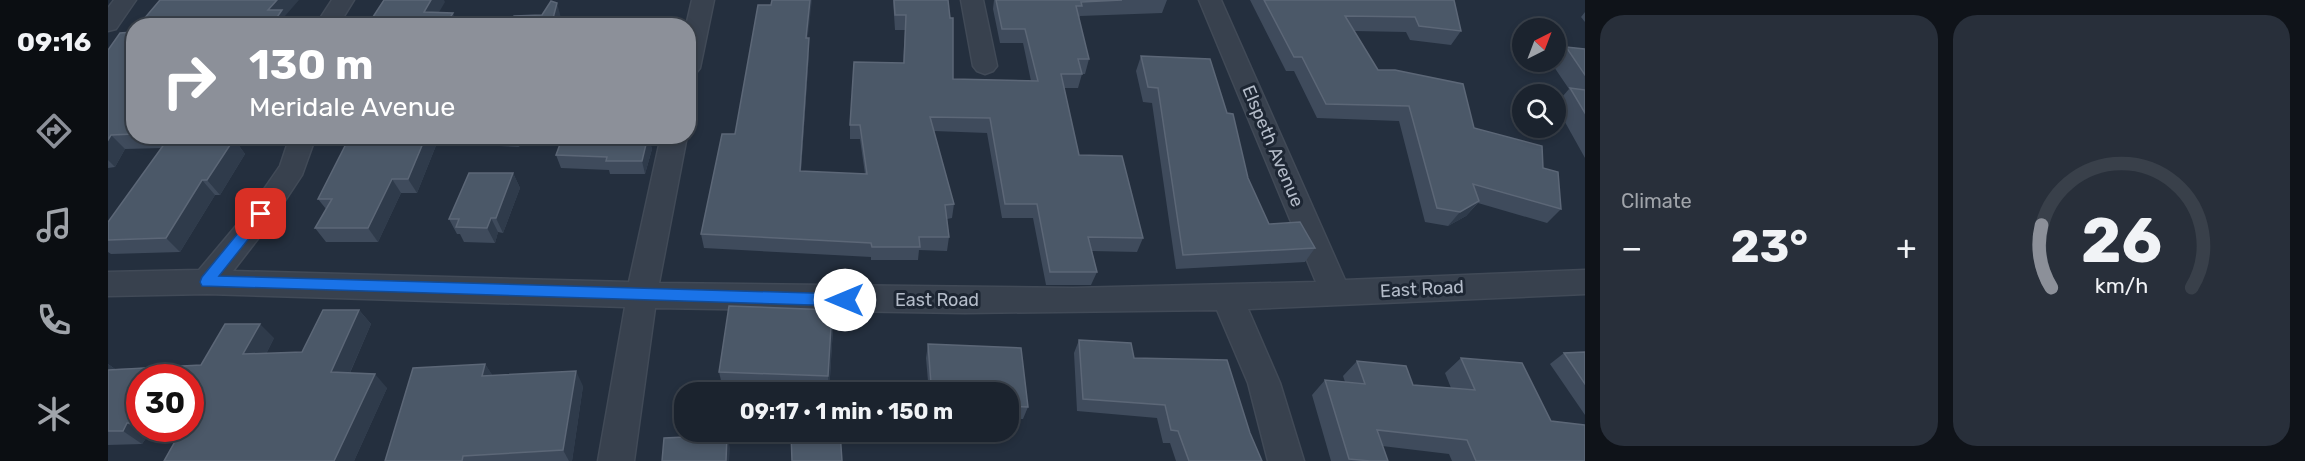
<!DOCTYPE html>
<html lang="en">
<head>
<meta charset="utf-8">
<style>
  body { margin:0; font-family:Rubik,sans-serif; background:#282f3a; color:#f1f3f6; height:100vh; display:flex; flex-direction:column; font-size:22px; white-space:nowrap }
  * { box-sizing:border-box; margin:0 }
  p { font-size:20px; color:#a0a4aa }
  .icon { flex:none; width:33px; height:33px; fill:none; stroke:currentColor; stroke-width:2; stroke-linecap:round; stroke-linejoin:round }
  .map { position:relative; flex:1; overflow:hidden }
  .sheet { display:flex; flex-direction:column; gap:15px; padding:15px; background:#0f1319; width:720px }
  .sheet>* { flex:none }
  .top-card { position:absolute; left:18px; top:18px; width:570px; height:126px; border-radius:24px; box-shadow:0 3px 9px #0003,0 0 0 2px #39404a; background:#8c9099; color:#fff; overflow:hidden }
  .needle { width:39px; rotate:42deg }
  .buttons { position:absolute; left:1404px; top:18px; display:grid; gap:12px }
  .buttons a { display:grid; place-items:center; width:54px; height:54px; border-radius:50%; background:#1b232e; box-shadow:0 3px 9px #0003,0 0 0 2px #39404a; font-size:30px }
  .speed { position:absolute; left:18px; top:364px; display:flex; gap:12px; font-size:30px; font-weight:700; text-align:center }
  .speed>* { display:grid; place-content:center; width:78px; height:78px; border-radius:50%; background:#1b232e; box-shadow:0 3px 9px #0003,0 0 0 2px #39404a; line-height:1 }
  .speed .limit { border:9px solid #d22; background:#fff; color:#111 }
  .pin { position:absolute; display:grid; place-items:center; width:51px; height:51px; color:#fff; margin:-26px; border-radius:12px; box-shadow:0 3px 9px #0006 }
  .me { position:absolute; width:66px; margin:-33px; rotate:270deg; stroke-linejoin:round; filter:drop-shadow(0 0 4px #0008) }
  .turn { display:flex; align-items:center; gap:21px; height:126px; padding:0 24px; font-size:27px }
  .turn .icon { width:78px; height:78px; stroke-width:2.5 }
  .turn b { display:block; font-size:42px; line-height:51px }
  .big { font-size:45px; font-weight:700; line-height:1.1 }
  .sheet .card { flex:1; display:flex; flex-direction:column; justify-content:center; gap:9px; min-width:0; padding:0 21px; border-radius:24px; background:#282f3a }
  .sheet .dial { align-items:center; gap:0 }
  .dial svg { height:156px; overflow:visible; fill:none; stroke:#39404a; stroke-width:7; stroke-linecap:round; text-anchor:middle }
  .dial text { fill:#f1f3f6; stroke:none }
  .heat { display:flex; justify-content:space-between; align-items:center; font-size:33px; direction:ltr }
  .sheet .tiles { flex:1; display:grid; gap:15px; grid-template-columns:repeat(2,1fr) }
  .trip { position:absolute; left:566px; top:382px; width:345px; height:60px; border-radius:24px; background:#1b232e; box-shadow:0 3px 9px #0003,0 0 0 2px #39404a; font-weight:700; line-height:60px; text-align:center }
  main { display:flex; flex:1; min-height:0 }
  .tab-bar { display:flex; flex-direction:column; width:108px; justify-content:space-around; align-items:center; background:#0b0e12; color:#a0a4aa }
  .tab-bar .icon { width:42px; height:42px }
  .tab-bar .active { color:#8c9099 }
  .tab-bar b { font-size:27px; color:#f1f3f6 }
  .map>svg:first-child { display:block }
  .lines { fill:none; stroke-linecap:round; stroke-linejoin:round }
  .street-casing { stroke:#414a57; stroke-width:3 }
  .street { fill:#38414e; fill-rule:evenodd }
  .wall { fill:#3f4b5c; fill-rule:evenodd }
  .shaded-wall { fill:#2f3b4b }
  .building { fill:#4b5868; stroke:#5c6777; stroke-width:1.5 }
  .route { fill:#1a73e8; stroke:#114b97; stroke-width:1.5 }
  .labels { text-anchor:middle; stroke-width:6; stroke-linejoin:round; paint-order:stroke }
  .street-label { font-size:18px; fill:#b4bcc9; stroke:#1d2633 }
</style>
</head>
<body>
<main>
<nav class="tab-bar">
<b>09:16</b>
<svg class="icon active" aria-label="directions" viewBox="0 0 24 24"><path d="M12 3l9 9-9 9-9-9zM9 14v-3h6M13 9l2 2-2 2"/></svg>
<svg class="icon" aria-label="music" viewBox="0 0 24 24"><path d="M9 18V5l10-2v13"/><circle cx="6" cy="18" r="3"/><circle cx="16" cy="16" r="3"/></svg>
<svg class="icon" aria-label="phone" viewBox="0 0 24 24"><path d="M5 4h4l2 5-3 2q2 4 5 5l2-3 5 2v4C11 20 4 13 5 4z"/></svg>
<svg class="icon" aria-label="climate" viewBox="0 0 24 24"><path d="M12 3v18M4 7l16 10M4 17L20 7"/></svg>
</nav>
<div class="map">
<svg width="1477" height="461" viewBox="0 0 1477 461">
  <rect width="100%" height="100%" fill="#242f3e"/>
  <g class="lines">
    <g class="street-casing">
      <g id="street">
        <path d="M 6,0 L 28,0 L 8,29 L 0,31 L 0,8 Z"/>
        <path d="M 224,0 L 246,0 L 230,26 L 207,26 Z"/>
        <path d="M 584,0 L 606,0 L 592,68 L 588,73 L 580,75 L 580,26 L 578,26 Z"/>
        <path d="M 853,0 L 875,0 L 889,66 L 885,71 L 877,74 L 869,71 L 865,66 Z"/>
        <path d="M 1091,0 L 1113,0 L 1237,280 L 1477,270 L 1477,294 L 1140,309 L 1172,383 L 1196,461 L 1160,461 L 1140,383 L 1109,310 L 857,313 L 547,308 L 526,461 L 490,461 L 517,307 L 99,294 L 0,296 L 0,272 L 91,270 L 143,208 L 172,166 L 182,136 L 208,136 L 194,175 L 163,222 L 125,271 L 521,282 L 553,136 L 579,136 L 551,283 L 965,288 L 1208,282 Z"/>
      </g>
    </g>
    <use href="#street" class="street"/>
  </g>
  <g class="wall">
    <path d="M 785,0 L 840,0 L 845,79 L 923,81 L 915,43 L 892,43 L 885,9 L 886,0 L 1059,0 L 1054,13 L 972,16 L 971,18 L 981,59 L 977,74 L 974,74 L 970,88 L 956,88 L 971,155 L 1035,238 L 1029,252 L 984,251 L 989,272 L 983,285 L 938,285 L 925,218 L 894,218 L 879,133 L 826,131 L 846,204 L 844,218 L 839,219 L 841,237 L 839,251 L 811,250 L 810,260 L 763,260 L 763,257 L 596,248 L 593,234 L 627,134 L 700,38 L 701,53 L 693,171 L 757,174 L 752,139 L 742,139 L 742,125 L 795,63 L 797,30 L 787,30 Z"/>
    <path d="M 1142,0 L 1346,0 L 1353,31 L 1343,45 L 1302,40 L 1298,32 L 1246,31 L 1270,70 L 1435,168 L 1453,209 L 1439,223 L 1370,203 L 1358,216 L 1340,226 L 1317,222 L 1291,121 L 1209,118 L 1186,71 L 1178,71 Z"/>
    <path d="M 1477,12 L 1477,22 L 1473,17 Z"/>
    <path d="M 26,30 L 26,136 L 128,136 L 126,139 L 137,154 L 112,195 L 107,195 L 72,252 L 3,254 L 0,252 L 0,222 L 54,148 L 17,149 L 7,167 L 0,168 L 0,50 Z"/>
    <path d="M 1458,47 L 1477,49 L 1477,158 L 1448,106 L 1448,104 L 1461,89 L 1444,64 L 1448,62 L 1448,60 Z"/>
    <path d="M 1033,56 L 1119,113 L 1140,178 L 1161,224 L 1207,248 L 1197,262 L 1068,269 L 1044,103 L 1035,102 L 1028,71 Z"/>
    <path d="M 242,136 L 416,136 L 411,147 L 329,143 L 309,193 L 293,193 L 270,242 L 218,242 L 207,228 L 218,209 L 210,199 Z"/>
    <path d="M 540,136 L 544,149 L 537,174 L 502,174 L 501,170 L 453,168 L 448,155 Z"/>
    <path d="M 405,173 L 412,188 L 395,233 L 390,232 L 387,243 L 356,242 L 352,234 L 349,234 L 341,219 Z"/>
    <path d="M 251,310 L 263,324 L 242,373 L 279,388 L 246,461 L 56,461 L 71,435 L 39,437 L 34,444 L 0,445 L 0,364 L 7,369 L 93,365 L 166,338 L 158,354 L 194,352 ZM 32,378 L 82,378 L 82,429 L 32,429 Z"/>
    <path d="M 725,328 L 721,393 L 615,389 L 611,372 Z"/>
    <path d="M 971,340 L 1026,358 L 1142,433 L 1154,461 L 1068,461 L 1062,443 L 1055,443 L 1049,418 L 969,411 L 966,353 Z"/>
    <path d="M 820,344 L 913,348 L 920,407 L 915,419 L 900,419 L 900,393 L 821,393 L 818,358 Z"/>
    <path d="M 1477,352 L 1477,415 L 1442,364 L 1456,353 Z"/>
    <path d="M 1353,358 L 1443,421 L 1477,461 L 1344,461 L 1341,454 L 1274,446 L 1280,461 L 1223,461 L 1204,395 L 1217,380 L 1237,382 L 1235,376 L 1249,361 L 1305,385 L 1343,388 L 1337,373 Z"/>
    <path d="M 377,364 L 384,375 L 475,386 L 464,461 L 277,461 Z"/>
  </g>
  <g class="shaded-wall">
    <path d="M 169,0 L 191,0 L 177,16 L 183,26 L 163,26 L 160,10 Z"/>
    <path d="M 323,0 L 336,0 L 337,2 L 323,26 L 316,12 Z"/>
    <path d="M 702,0 L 704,0 L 698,53 L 698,38 Z"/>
    <path d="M 449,3 L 453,18 L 451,26 L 443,26 Z"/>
    <path d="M 345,13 L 351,26 L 337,26 Z"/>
    <path d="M 701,38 L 701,53 L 692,185 L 692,171 Z"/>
    <path d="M 3,135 L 17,149 L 7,167 L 0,160 L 0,140 Z"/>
    <path d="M 107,136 L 128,136 L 126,139 L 137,154 L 112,195 L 99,180 L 105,139 Z"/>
    <path d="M 318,136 L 325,136 L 329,143 L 309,193 L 300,179 Z"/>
    <path d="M 407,136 L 416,136 L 411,147 Z"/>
    <path d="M 540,136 L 544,149 L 537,174 L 534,161 Z"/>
    <path d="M 405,173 L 412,188 L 395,233 L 388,218 Z"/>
    <path d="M 284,179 L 293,193 L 270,242 L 260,228 Z"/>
    <path d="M 94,180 L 107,195 L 72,252 L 58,238 Z"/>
    <path d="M 1371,201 L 1358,216 L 1340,226 L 1352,212 Z"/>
    <path d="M 383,218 L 390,232 L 387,243 L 379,228 Z"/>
    <path d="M 251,310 L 263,324 L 236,386 L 223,372 Z"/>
    <path d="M 724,310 L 725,328 L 721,393 L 720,376 Z"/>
    <path d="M 152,324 L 166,338 L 151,368 L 135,354 Z"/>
    <path d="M 0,364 L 7,369 L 0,381 Z"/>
    <path d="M 377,364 L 387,379 L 374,376 Z"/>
    <path d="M 468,371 L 475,386 L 464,461 L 461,461 L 455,450 Z"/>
    <path d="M 267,374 L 279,388 L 246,461 L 226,461 Z"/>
    <path d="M 19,423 L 39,437 L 34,444 L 15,431 Z"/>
    <path d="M 619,435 L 622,448 L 621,461 L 618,461 Z"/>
  </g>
  <g class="building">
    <path d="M 52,0 L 169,0 L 160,10 L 174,10 L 163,26 L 30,26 Z"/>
    <path d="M 276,0 L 323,0 L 316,12 L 345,13 L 337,26 L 259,26 Z"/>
    <path d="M 664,0 L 702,0 L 698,38 L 701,38 L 692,171 L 759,174 L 752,125 L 742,125 L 746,62 L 796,63 L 798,15 L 787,15 L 786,0 L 840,0 L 842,18 L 845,18 L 845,79 L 930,81 L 917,29 L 894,29 L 888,0 L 1014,0 L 973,2 L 974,6 L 968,6 L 981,59 L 970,59 L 974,74 L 953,74 L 971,155 L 1014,156 L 1035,238 L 980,237 L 989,272 L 942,272 L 929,204 L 897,204 L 882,118 L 822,117 L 846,204 L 837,205 L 841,237 L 811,237 L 812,247 L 764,247 L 763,243 L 593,234 L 614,134 L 627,134 L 650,5 L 663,5 Z"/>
    <path d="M 1156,0 L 1346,0 L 1353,31 L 1311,26 L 1307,17 L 1237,16 L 1270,70 L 1287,70 L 1355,84 L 1366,128 L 1434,146 L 1435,168 L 1450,172 L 1453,209 L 1365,184 L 1371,201 L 1352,212 L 1329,208 L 1301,106 L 1218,104 L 1194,57 L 1186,57 Z"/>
    <path d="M 443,1 L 449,3 L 443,26 L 403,26 L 406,16 L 434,15 Z"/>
    <path d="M 26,30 L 26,134 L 3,135 L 0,140 L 0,50 L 12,33 L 25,32 Z"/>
    <path d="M 1458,47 L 1477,49 L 1477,75 Z"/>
    <path d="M 1033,56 L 1102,59 L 1119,113 L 1125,114 L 1140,178 L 1161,224 L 1192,222 L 1207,248 L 1075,255 L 1050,88 L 1040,87 Z"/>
    <path d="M 1462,88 L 1477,90 L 1477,113 Z"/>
    <path d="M 62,136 L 107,136 L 105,139 L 126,139 L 99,180 L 94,180 L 58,238 L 0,240 L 0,222 Z"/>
    <path d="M 242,136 L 318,136 L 300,179 L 284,179 L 260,228 L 207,228 L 224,199 L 210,199 Z"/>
    <path d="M 455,136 L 540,136 L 534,161 L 498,161 L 499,157 L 448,155 Z"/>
    <path d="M 361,173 L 405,173 L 388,218 L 383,218 L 379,228 L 348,227 L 351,219 L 341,219 Z"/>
    <path d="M 621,306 L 724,310 L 720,376 L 611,372 Z"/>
    <path d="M 215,310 L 251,310 L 223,372 L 267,374 L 226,461 L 56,461 L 74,429 L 82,429 L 82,378 L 32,378 L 32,423 L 19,423 L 15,431 L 0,431 L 0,370 L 93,365 L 117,324 L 152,324 L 135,354 L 194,352 Z"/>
    <path d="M 971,340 L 1023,343 L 1026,358 L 1119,360 L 1142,433 L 1154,461 L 1081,461 L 1070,431 L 1063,430 L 1057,405 L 975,399 Z"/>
    <path d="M 820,344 L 913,348 L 920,407 L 900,406 L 900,393 L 830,393 L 830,384 L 823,384 Z"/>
    <path d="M 1477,352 L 1477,384 L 1456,353 Z"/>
    <path d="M 1353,358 L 1414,363 L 1443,421 L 1477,425 L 1477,461 L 1368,461 L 1359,440 L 1269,430 L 1280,461 L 1262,461 L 1241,459 L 1217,380 L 1257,384 L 1249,361 L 1298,366 L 1305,385 L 1367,390 Z"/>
    <path d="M 377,364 L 374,376 L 468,371 L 455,450 L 355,456 L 354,461 L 277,461 L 305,368 Z"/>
    <path d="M 683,432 L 732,432 L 734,461 L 684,461 Z"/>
    <path d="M 619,435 L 618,461 L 554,461 L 556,438 Z"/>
  </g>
  <path class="route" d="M 153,209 L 157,211 L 159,214 L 157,218 L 111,276 L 737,294 L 742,295 L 744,300 L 742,304 L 737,306 L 94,286 L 92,282 L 94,277 L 148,211 Z"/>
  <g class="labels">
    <g class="street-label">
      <text transform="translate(1165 146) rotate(67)" y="6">Elspeth Avenue</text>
      <text transform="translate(1314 289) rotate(-3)" y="6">East Road</text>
      <text x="829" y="306">East Road</text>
    </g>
  </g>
</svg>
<div class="buttons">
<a><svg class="needle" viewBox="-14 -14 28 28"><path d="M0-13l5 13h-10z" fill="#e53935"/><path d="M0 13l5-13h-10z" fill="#a0a4aa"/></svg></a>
<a><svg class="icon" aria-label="search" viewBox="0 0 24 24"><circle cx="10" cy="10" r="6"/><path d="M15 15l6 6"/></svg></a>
</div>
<div class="speed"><div class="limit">30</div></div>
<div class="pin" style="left:153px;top:214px;background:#d93025"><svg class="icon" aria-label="arrive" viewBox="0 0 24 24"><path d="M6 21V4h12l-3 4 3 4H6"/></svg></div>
<svg class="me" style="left:737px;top:300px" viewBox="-20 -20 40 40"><circle r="19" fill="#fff"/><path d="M0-13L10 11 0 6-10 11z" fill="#1a73e8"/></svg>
<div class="trip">09:17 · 1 min · 150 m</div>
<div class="top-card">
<div class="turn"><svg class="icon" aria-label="right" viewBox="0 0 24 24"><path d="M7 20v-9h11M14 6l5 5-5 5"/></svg><div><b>130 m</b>Meridale Avenue</div></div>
</div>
</div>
<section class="sheet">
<div class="tiles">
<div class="card"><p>Climate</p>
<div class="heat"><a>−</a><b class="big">23°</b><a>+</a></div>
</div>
<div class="card dial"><svg viewBox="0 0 100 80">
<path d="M14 69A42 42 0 1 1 86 69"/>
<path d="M14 69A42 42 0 0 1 9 37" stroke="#8c9099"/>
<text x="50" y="56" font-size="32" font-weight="700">26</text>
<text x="50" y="72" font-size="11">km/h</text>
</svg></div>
</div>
</section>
</main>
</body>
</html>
